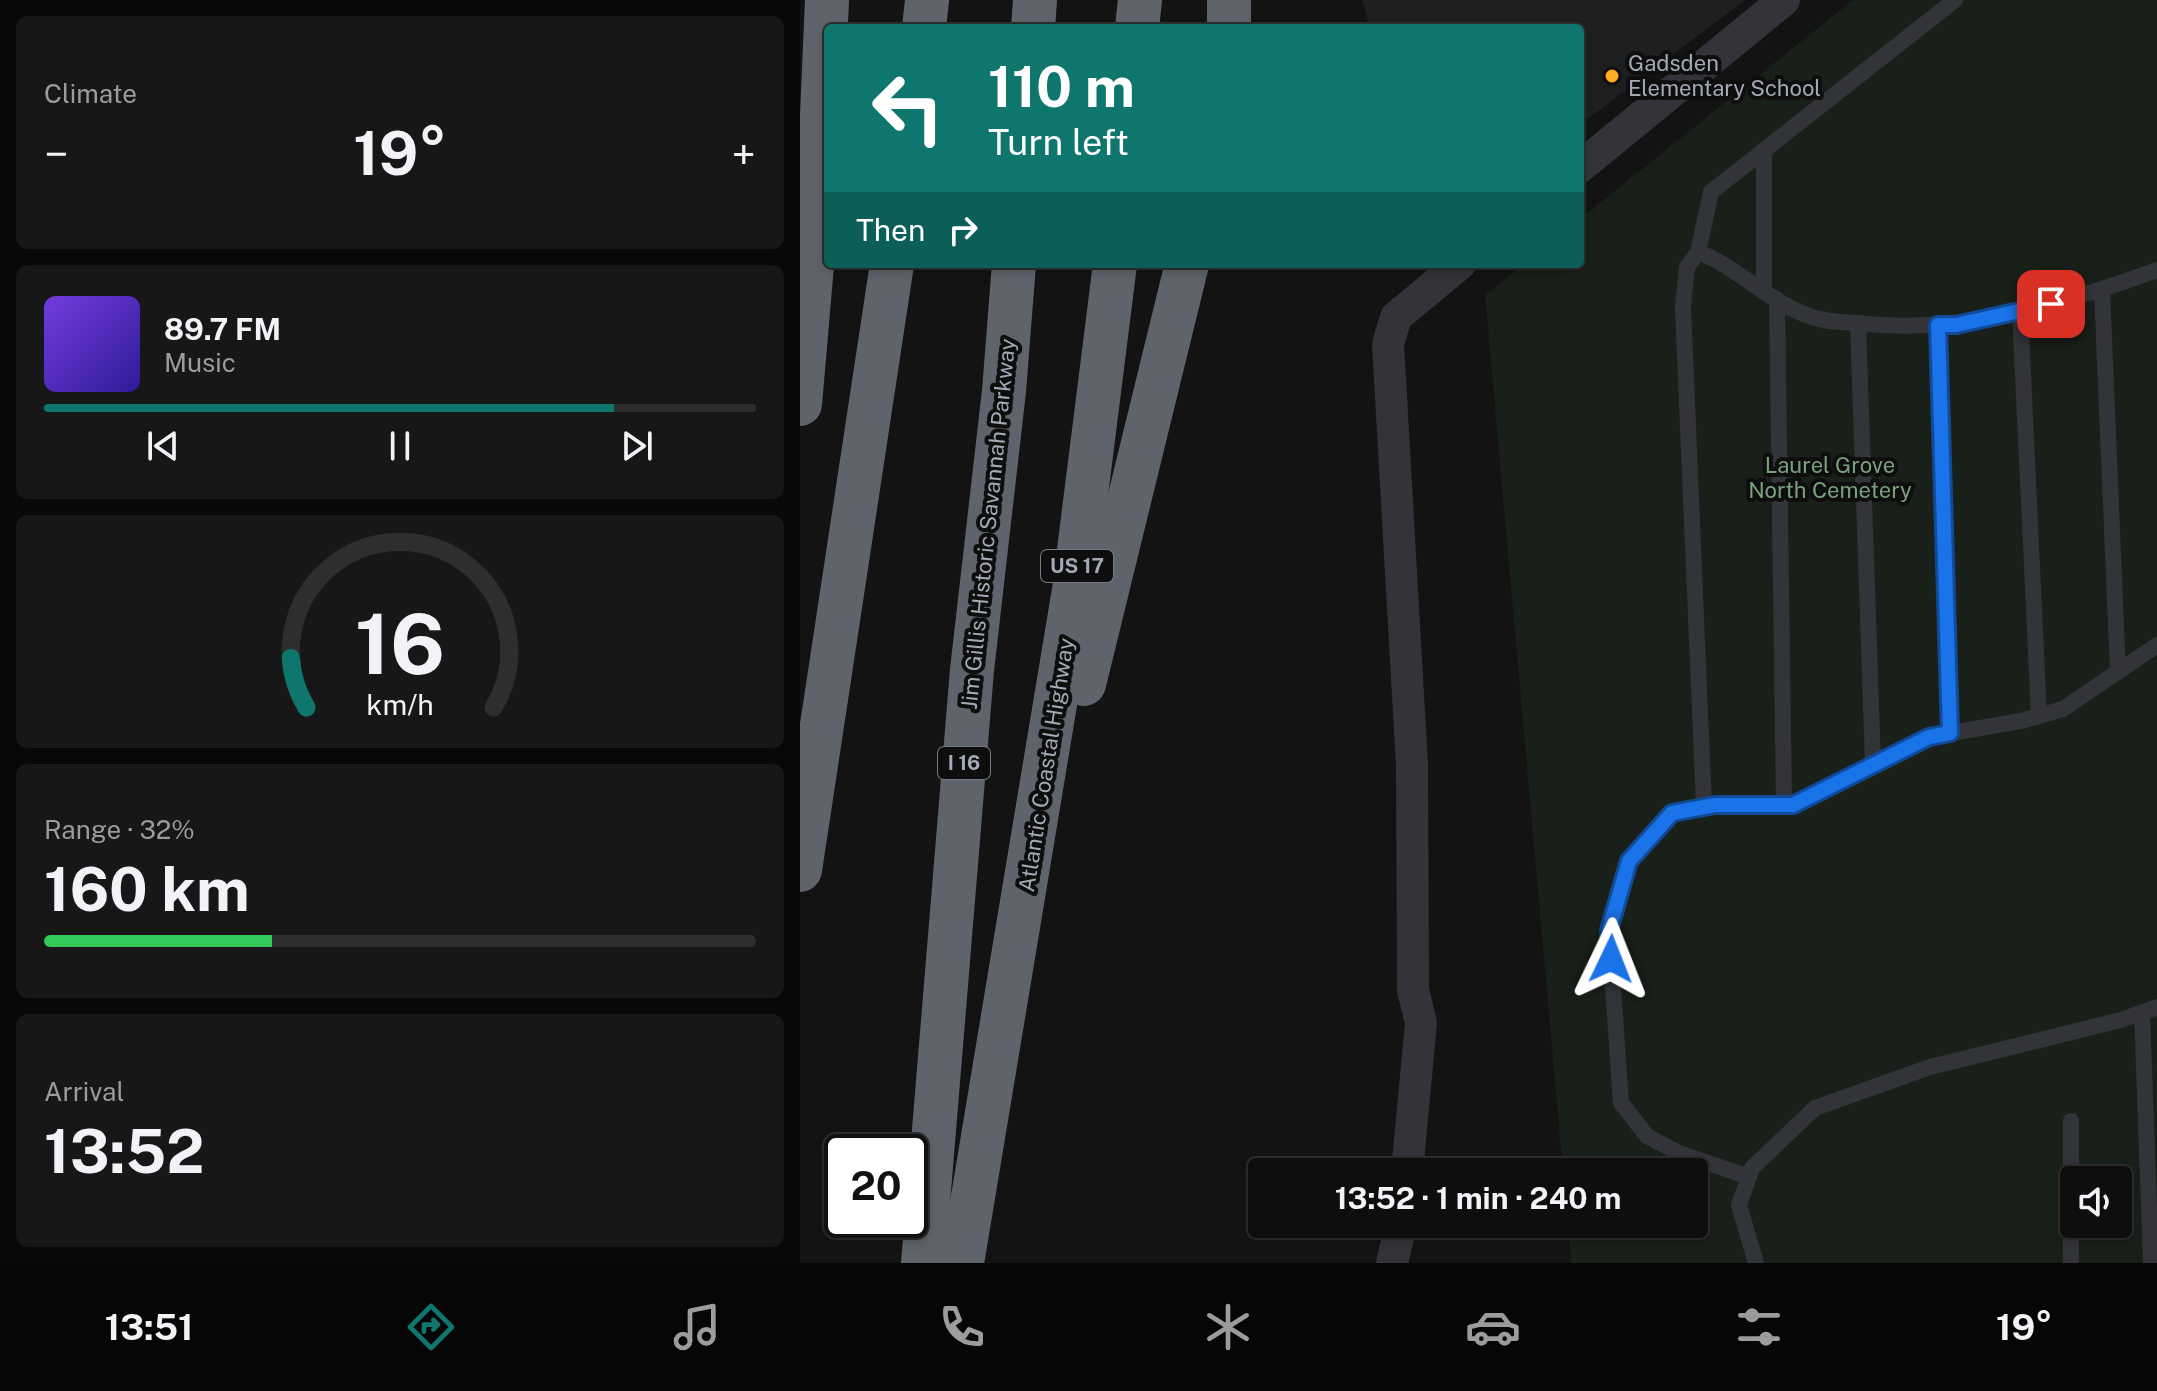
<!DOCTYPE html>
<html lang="en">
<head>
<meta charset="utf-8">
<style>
  body { margin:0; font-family:"Public Sans",sans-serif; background:#171718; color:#f1f3f6; height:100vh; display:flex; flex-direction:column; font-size:30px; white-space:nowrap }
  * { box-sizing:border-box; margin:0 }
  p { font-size:26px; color:#9b9c9e }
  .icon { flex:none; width:44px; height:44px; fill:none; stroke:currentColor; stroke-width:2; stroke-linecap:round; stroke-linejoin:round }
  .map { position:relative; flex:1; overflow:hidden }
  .details { display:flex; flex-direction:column; gap:16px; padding:16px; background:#080808; width:800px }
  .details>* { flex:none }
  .top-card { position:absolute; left:24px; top:24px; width:760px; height:244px; border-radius:8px; box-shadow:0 4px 12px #0003,0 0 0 2px #2e2e2f; background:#0f766e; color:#fff; overflow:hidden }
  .buttons { position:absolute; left:1260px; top:1166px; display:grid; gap:16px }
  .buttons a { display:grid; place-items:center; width:72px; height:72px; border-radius:8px; background:#0e0e0f; box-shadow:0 4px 12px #0003,0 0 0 2px #2e2e2f; font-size:40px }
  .speed { position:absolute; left:24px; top:1134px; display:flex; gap:16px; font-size:40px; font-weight:700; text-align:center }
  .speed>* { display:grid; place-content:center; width:104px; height:104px; border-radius:50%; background:#0e0e0f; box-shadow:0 4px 12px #0003,0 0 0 2px #2e2e2f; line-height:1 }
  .speed .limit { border:4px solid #111; border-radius:12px; background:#fff; color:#111 }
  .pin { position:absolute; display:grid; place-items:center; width:68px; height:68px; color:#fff; margin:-34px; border-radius:16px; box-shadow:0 4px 12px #0006 }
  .me { position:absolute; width:88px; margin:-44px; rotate:2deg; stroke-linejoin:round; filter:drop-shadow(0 0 6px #0008) }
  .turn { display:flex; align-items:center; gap:28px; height:168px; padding:0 32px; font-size:36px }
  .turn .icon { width:104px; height:104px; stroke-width:2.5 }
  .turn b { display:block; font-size:56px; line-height:68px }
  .then { display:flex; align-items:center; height:76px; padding:0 32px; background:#0003; gap:16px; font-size:30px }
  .big { font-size:60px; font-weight:700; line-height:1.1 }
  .details .tile { flex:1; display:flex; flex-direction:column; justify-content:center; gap:12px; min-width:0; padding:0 28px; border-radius:12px; background:#171718 }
  .details .dial { align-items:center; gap:0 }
  .dial svg { height:208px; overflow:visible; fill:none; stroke:#2e2e2f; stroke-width:7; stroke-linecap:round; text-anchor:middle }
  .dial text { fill:#f1f3f6; stroke:none }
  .song { display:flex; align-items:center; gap:24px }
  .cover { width:96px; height:96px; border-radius:12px; background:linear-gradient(135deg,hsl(260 70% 55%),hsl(250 70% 35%)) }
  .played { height:8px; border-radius:4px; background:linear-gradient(90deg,#0f766e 80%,#2e2e2f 80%) }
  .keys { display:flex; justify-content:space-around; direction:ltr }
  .heat { display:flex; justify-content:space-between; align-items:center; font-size:44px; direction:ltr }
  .charge { height:12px; border-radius:6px; background:linear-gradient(90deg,#34c759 32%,#2e2e2f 0) }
  .trip { position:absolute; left:448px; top:1158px; width:460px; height:80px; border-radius:8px; background:#0e0e0f; box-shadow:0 4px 12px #0003,0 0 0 2px #2e2e2f; font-weight:700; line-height:80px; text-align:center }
  .menu { display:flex; height:128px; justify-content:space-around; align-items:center; background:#060606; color:#9b9c9e }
  .menu .icon { width:56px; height:56px }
  .menu .selected { color:#0f766e }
  .menu b { font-size:36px; color:#f1f3f6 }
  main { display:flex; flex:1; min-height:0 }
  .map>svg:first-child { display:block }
  .built { fill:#1e1f21 }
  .green { fill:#191f19; fill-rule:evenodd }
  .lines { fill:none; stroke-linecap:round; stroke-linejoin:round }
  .lane { stroke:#33343a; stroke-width:16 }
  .street { stroke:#33343a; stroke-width:32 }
  .highway { stroke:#5f636b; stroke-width:44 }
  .route-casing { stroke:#114b97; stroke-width:20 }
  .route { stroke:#1a73e8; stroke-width:14 }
  .poi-dot { fill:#fbad24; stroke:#0e0e0f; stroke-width:3 }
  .labels { text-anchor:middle; stroke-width:8; stroke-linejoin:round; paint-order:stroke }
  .shield { fill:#0e0e0f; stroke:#767a84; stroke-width:2 }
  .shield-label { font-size:20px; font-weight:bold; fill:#a3a9b6 }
  .poi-label { font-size:22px; fill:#a3a9b6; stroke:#0e0e0f; text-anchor:start }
  .park-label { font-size:22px; fill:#79a27b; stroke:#0e0e0f }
  .street-label { font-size:22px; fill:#a3a9b6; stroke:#0e0e0f }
</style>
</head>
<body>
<main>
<section class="details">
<div class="tile"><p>Climate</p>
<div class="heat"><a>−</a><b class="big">19°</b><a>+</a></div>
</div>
<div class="tile">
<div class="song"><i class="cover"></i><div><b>89.7 FM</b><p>Music</p></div></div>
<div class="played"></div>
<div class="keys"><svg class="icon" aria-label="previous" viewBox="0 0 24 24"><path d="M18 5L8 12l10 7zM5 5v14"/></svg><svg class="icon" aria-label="pause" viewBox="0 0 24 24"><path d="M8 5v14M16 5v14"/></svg><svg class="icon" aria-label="next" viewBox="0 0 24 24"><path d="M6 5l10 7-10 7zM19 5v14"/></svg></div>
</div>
<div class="tile dial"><svg viewBox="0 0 100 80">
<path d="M14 69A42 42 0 1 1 86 69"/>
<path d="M14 69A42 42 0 0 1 8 50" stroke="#0f766e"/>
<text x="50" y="56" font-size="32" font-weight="700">16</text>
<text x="50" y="72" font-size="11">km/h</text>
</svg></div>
<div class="tile"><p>Range · 32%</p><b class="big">160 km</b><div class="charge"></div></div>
<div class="tile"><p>Arrival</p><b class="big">13:52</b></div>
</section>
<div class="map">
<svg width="1357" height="1263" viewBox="0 0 1357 1263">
  <rect width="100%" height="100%" fill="#131314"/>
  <path class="built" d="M 562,0 L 945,0 L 780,125 L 780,28 L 570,28 Z"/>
  <path class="green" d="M 1053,0 L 1357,0 L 1357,1263 L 771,1263 L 768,1224 L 894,1224 L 894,1172 L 763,1172 L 685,295 L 724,264 L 780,264 L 780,219 ZM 1274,1180 L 1318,1180 L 1318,1224 L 1274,1224 Z"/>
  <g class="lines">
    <g class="lane">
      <path d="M 898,252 C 940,268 971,305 1015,318 C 1028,322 1044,322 1057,323 C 1162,335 1260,305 1357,270"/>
      <path d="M 1302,290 L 1318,672"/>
      <path d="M 964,291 L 964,150"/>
      <path d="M 977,299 L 984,805"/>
      <path d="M 1220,311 L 1239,716"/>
      <path d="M 1058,323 L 1073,765"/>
      <path d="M 1138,325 L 1150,733"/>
      <path d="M 904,807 L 883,307 L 887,267 L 898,252 L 911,192 L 1155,0"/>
      <path d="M 1342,1012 L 1351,1263"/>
      <path d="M 1271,1121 L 1271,1263"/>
      <path d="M 949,1177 L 879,1153 L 847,1136 L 821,1103 L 809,930 L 829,861 L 872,813 L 915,805 L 993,805 L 1129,737 L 1221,721 L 1263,709 L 1357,645"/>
      <path d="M 956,1263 L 939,1205 L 952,1168 L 1015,1108 L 1130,1067 L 1321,1020 L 1357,1007"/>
    </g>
    <g class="street">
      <path d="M 780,167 L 984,0"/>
      <path d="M 607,1172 L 621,1023 L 613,990 L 612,765 L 588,344 L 596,317 L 660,264"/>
      <path d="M 592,1263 L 601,1224"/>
    </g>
    <g class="highway">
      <path d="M 124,28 L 127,0"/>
      <path d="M 233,28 L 235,0"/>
      <path d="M 337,28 L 340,0"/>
      <path d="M 429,28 L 429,0"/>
      <path d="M 0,404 L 19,184 L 27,0"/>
      <path d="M 284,684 L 387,264"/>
      <path d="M 0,870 L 92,264"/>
      <path d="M 123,1263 L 172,670 L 204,391 L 214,264"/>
      <path d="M 162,1263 L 274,590 L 315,264"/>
    </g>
  </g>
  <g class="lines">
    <g class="route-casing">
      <path id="route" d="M 811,959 L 809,930 L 829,861 L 872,813 L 915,805 L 993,805 L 1129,737 L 1150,733 L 1138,325 L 1156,325 L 1251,304"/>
    </g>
    <use href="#route" class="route"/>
  </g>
  <circle class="poi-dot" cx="812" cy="76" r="8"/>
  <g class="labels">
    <g class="shield">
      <rect x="241" y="550" width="72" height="32" rx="6"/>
      <rect x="138" y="747" width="52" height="32" rx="6"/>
    </g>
    <g class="shield-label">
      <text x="277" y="573">US 17</text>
      <text x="164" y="770">I 16</text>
    </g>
    <g class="poi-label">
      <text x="828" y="71">Gadsden<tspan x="828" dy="25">Elementary School</tspan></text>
    </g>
    <g class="park-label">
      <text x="1030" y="473">Laurel Grove<tspan x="1030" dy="25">North Cemetery</tspan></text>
    </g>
    <g class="street-label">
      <text transform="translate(188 524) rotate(-84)" y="8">Jim Gillis Historic Savannah Parkway</text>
      <text transform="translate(246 765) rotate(-81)" y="8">Atlantic Coastal Highway</text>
    </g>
  </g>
</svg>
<div class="buttons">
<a><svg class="icon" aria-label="sound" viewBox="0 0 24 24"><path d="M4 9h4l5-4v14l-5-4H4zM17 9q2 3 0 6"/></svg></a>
</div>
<div class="speed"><div class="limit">20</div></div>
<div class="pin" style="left:1251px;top:304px;background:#d93025"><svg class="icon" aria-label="arrive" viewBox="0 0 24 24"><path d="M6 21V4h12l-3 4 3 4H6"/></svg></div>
<svg class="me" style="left:811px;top:959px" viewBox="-20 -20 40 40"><path d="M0-17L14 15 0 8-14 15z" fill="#1a73e8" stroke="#fff" stroke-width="4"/></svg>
<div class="trip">13:52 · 1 min · 240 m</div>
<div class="top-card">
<div class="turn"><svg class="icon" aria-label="left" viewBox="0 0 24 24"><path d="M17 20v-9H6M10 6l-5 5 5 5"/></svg><div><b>110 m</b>Turn left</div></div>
<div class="then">Then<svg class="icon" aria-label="right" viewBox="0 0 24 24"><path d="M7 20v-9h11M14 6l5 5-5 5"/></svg></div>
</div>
</div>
</main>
<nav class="menu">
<b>13:51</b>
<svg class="icon selected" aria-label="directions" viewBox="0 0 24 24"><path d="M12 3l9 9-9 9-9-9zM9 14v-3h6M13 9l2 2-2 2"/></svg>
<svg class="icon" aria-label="music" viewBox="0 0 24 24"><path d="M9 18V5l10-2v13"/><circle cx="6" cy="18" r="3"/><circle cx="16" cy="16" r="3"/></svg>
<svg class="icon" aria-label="phone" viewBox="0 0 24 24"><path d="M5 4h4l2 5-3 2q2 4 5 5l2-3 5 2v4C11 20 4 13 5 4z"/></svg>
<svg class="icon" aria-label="climate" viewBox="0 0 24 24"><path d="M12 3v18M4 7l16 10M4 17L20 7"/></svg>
<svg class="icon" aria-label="car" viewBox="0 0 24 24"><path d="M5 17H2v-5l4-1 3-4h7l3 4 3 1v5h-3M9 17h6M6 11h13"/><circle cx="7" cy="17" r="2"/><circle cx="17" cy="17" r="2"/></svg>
<svg class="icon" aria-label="filters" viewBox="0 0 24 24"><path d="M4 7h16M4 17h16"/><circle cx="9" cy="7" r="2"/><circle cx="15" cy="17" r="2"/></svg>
<b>19°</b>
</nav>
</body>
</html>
